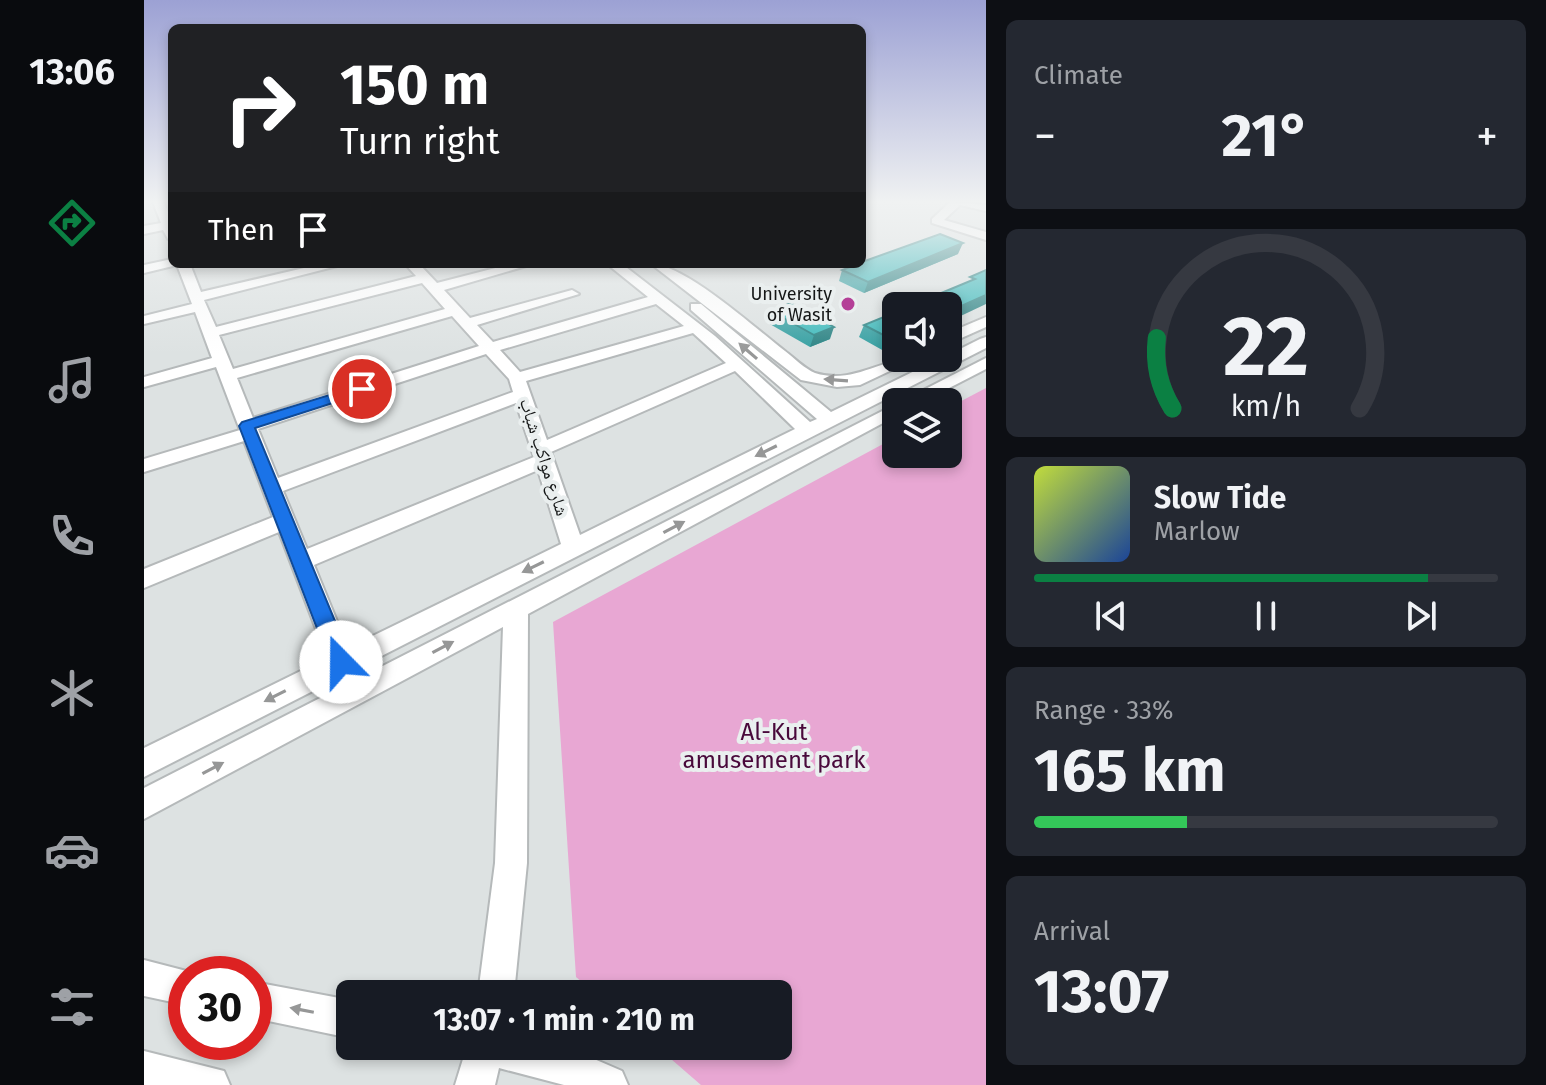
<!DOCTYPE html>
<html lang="en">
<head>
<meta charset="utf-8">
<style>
  body { margin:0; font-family:"Fira Sans","Noto Naskh Arabic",sans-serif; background:#242831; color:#f1f3f6; height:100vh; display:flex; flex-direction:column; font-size:30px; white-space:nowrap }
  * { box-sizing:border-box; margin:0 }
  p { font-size:26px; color:#9ea1a6 }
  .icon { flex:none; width:44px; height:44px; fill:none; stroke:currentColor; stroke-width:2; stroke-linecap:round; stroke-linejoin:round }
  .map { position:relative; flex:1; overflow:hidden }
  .sheet { display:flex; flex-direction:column; gap:20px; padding:20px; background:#0d0f14; width:560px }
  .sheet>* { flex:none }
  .hud { position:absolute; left:24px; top:24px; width:698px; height:244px; border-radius:12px; box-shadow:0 4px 12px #0003; background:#202124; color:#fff; overflow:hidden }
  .buttons { position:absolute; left:738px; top:292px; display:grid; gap:16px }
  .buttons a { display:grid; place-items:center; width:80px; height:80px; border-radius:12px; background:#171b24; box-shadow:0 4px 12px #0003; font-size:40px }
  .speed { position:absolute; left:24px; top:956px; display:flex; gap:16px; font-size:40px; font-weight:700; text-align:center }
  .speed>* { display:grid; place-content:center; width:104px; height:104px; border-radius:50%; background:#171b24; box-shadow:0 4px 12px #0003; line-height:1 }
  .speed .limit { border:12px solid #d22; background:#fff; color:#111 }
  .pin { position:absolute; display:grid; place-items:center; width:68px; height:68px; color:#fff; margin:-34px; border:4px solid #fff; border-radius:50%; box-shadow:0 2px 8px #0007 }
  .me { position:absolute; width:88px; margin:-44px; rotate:338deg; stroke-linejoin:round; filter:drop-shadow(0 0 6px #0008) }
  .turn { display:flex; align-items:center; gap:28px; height:168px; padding:0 40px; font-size:36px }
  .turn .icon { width:104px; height:104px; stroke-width:2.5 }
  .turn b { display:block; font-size:56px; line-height:68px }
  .then { display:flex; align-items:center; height:76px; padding:0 40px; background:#0003; gap:16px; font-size:30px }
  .big { font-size:60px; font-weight:700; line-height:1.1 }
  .sheet .tile { flex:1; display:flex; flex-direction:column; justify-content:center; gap:12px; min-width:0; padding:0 28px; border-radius:12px; background:#242831 }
  .sheet .dial { align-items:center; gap:0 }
  .dial svg { height:208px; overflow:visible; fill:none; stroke:#363941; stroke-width:7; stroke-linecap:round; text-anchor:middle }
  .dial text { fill:#f1f3f6; stroke:none }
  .song { display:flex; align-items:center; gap:24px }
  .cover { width:96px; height:96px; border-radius:12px; background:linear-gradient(135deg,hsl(70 70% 55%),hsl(220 70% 35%)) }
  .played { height:8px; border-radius:4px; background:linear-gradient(90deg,#0b8043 85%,#363941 85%) }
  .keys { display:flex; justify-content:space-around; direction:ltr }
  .heat { display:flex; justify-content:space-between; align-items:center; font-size:44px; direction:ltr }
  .charge { height:12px; border-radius:6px; background:linear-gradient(90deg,#34c759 33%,#363941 0) }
  .trip { position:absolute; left:192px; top:980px; width:456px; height:80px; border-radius:12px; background:#171b24; box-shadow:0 4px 12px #0003; font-weight:700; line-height:80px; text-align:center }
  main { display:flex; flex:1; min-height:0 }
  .tab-bar { display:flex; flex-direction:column; width:144px; justify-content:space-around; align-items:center; background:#090b0e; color:#9ea1a6 }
  .tab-bar .icon { width:56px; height:56px }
  .tab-bar .selected { color:#0b8043 }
  .tab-bar b { font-size:36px; color:#f1f3f6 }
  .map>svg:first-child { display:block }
  .green { fill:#e8a7d3 }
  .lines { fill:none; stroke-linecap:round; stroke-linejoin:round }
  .minor-casing { stroke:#b5b9ba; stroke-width:4 }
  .minor { fill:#fff; fill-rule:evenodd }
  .wall { fill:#349fa1 }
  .shaded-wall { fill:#2a8283 }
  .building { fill:#3cb9bb; stroke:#2a8283; stroke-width:2 }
  .oneway { fill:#969797 }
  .route { fill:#1a73e8; stroke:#114b97; stroke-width:2 }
  .poi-dot { fill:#b43f97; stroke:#eaefef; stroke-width:3 }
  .labels { text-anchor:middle; stroke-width:8; stroke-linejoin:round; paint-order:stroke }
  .far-poi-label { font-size:18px; fill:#151717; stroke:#eaefef; text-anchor:end }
  .far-street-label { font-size:18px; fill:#151717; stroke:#eaefef }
  .near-park-label { font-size:24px; fill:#49093b; stroke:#eaefef }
</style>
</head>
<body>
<main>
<nav class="tab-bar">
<b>13:06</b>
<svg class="icon selected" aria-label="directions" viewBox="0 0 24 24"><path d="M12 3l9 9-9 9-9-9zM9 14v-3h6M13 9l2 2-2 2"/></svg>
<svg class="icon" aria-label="music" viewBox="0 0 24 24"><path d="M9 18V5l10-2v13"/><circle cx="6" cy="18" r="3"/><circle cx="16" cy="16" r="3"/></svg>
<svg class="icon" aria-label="phone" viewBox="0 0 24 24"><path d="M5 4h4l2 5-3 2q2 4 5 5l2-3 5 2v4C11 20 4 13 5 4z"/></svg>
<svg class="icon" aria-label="climate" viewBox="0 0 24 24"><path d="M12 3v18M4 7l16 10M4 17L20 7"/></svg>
<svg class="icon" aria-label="car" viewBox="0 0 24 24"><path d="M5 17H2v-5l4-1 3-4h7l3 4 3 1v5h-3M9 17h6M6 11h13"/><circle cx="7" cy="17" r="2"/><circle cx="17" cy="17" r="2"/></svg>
<svg class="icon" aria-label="filters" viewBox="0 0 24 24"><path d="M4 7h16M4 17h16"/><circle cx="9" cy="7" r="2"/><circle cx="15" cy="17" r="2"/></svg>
</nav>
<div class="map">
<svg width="842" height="1085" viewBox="0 0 842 1085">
  <rect width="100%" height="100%" fill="#dde2e2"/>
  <path class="green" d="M 842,388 L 842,1085 L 557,1085 L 512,1046 L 634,1046 L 634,994 L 452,994 L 432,977 L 409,622 L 752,437 L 752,454 L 804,454 L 804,408 Z"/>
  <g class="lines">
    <g class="minor-casing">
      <g id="minor">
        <path d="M 9,202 L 20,202 L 28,222 L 28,240 L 24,239 L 19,230 L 0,234 L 0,226 L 17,223 Z"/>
        <path d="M 806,202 L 842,205 L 842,211 L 816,205 L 800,220 L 842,232 L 842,240 L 788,223 L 788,219 Z"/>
        <path d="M 28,259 L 28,264 L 46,264 L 57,292 L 177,264 L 201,264 L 60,300 L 72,327 L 272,276 L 261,264 L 275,264 L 293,283 L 367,264 L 389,264 L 300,290 L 326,318 L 428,290 L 435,294 L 333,325 L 349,342 L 504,297 L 463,264 L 478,264 L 571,336 L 666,422 L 673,419 L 547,310 L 547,304 L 557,304 L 687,412 L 797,358 L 804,358 L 804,355 L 836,339 L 842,337 L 842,348 L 0,777 L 0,748 L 183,658 L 135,532 L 0,588 L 0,569 L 129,517 L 100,441 L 0,472 L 0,459 L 96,430 L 72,367 L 0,387 L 0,377 L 68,358 L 51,312 L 0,324 L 0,316 L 48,304 L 33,265 L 0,273 L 0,265 ZM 278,283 L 301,309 L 89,369 L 75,335 ZM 512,304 L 540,326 L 376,372 L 356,350 ZM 308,316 L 335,346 L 109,418 L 93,378 ZM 549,333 L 582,363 L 403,440 L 382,381 ZM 342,354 L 365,379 L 369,392 L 134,478 L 114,429 ZM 591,371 L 651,429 L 436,535 L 407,452 ZM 372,403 L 390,457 L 163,549 L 139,491 ZM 394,470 L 417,544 L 204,648 L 170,565 Z"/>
        <path d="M 507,264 C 541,264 612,329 641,351 C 650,358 661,369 671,373 C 709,385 737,358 773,358 L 716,385 L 693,387 L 657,380 Z"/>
        <path d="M 842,317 L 842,327 L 804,344 L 804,333 Z"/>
        <path d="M 842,358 L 842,369 L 778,402 L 756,402 Z"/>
        <path d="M 752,404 L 752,416 L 384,614 L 383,863 L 370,994 L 334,994 L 351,863 L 359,627 L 0,819 L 0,788 Z"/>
        <path d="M 0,960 L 54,974 L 42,974 L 42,1005 L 0,996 Z"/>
        <path d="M 110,982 L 206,1000 L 206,1038 L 110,1018 Z"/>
        <path d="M 323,1046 L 420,1046 L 478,1071 L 484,1085 L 420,1085 L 355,1068 L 351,1085 L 311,1085 Z"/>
        <path d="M 0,1051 L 80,1071 L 86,1085 L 0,1085 Z"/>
      </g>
    </g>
    <use href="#minor" class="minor"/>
  </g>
  <g class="wall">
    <path d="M 814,254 L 720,293 L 695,281 L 698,270 Z"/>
    <path d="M 627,311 L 686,339 L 666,347 L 624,323 Z"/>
    <path d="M 752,312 L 752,345 L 740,351 L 715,337 L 720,325 Z"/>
  </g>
  <g class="shaded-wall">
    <path d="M 819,243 L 814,254 L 720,293 L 724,282 Z"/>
    <path d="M 842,295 L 842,304 L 804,322 L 804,312 Z"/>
    <path d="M 690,327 L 686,339 L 666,347 L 670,335 Z"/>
    <path d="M 752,336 L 752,345 L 740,351 L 745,338 Z"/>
  </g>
  <g class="building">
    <path d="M 796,234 L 819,243 L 724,282 L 698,270 L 714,264 L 718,264 L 718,262 Z"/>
    <path d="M 842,270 L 842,295 L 804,312 L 804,306 L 766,306 L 831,279 L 826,277 Z"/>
    <path d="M 647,303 L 690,327 L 670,335 L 627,311 Z"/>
    <path d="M 752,312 L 752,336 L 745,338 L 720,325 Z"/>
  </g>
  <defs><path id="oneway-solid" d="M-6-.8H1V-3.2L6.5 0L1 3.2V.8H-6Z" transform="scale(2)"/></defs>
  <g class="oneway">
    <use href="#oneway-solid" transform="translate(604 351) rotate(-139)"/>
    <use href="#oneway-solid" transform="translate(692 380) rotate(-176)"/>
    <use href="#oneway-solid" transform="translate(622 451) rotate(154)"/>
    <use href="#oneway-solid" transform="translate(530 527) rotate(-28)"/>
    <use href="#oneway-solid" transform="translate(389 567) rotate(154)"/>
    <use href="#oneway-solid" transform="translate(299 647) rotate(-28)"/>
    <use href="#oneway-solid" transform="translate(131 696) rotate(153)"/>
    <use href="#oneway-solid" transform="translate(69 768) rotate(-28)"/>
    <use href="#oneway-solid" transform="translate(158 1010) rotate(-169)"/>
  </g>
  <linearGradient id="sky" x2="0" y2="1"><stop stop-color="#9ca1d4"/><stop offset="0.57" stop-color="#f0f2f2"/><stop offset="1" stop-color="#f0f2f2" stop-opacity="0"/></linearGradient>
  <rect width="842" height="354" fill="url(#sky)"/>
  <path class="route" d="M 218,385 L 223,386 L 223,392 L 111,428 L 208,662 L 205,669 L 197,672 L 189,669 L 186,662 L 95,426 L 98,422 Z"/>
  <circle class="poi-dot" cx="704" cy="304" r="8"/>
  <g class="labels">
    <g class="far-poi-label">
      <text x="688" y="300">University<tspan x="688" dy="21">of Wasit</tspan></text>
    </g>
    <g class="far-street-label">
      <text transform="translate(400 457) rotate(72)" y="6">شارع مواكب شباب</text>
    </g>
    <g class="near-park-label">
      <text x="630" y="740">Al-Kut<tspan x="630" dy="28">amusement park</tspan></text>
    </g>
  </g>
</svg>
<div class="buttons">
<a><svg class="icon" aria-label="sound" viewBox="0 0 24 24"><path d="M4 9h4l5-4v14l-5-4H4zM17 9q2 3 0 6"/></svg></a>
<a><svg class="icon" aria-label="layers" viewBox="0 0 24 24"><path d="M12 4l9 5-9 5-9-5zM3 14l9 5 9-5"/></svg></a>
</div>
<div class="speed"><div class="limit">30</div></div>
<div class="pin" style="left:218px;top:389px;background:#d93025"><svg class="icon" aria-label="arrive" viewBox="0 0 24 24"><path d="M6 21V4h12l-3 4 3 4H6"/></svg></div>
<svg class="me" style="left:197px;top:662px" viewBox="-20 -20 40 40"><circle r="19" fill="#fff"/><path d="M0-13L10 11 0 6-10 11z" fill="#1a73e8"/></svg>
<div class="trip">13:07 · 1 min · 210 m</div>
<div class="hud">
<div class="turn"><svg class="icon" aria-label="right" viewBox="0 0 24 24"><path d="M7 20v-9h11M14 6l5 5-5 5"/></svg><div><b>150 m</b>Turn right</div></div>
<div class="then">Then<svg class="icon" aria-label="arrive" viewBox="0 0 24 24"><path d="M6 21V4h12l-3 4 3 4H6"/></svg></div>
</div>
</div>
<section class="sheet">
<div class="tile"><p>Climate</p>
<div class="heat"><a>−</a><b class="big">21°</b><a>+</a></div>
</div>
<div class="tile dial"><svg viewBox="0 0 100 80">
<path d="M14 69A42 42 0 1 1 86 69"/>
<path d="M14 69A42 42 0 0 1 8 42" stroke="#0b8043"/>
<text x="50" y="56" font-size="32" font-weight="700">22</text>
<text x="50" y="72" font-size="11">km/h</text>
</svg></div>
<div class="tile">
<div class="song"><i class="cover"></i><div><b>Slow Tide</b><p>Marlow</p></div></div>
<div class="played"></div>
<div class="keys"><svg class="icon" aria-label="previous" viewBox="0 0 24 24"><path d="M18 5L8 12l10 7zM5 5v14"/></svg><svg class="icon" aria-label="pause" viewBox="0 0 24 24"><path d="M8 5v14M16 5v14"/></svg><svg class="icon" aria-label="next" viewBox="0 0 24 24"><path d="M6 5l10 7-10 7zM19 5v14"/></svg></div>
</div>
<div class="tile"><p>Range · 33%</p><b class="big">165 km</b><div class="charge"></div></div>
<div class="tile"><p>Arrival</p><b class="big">13:07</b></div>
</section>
</main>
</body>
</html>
